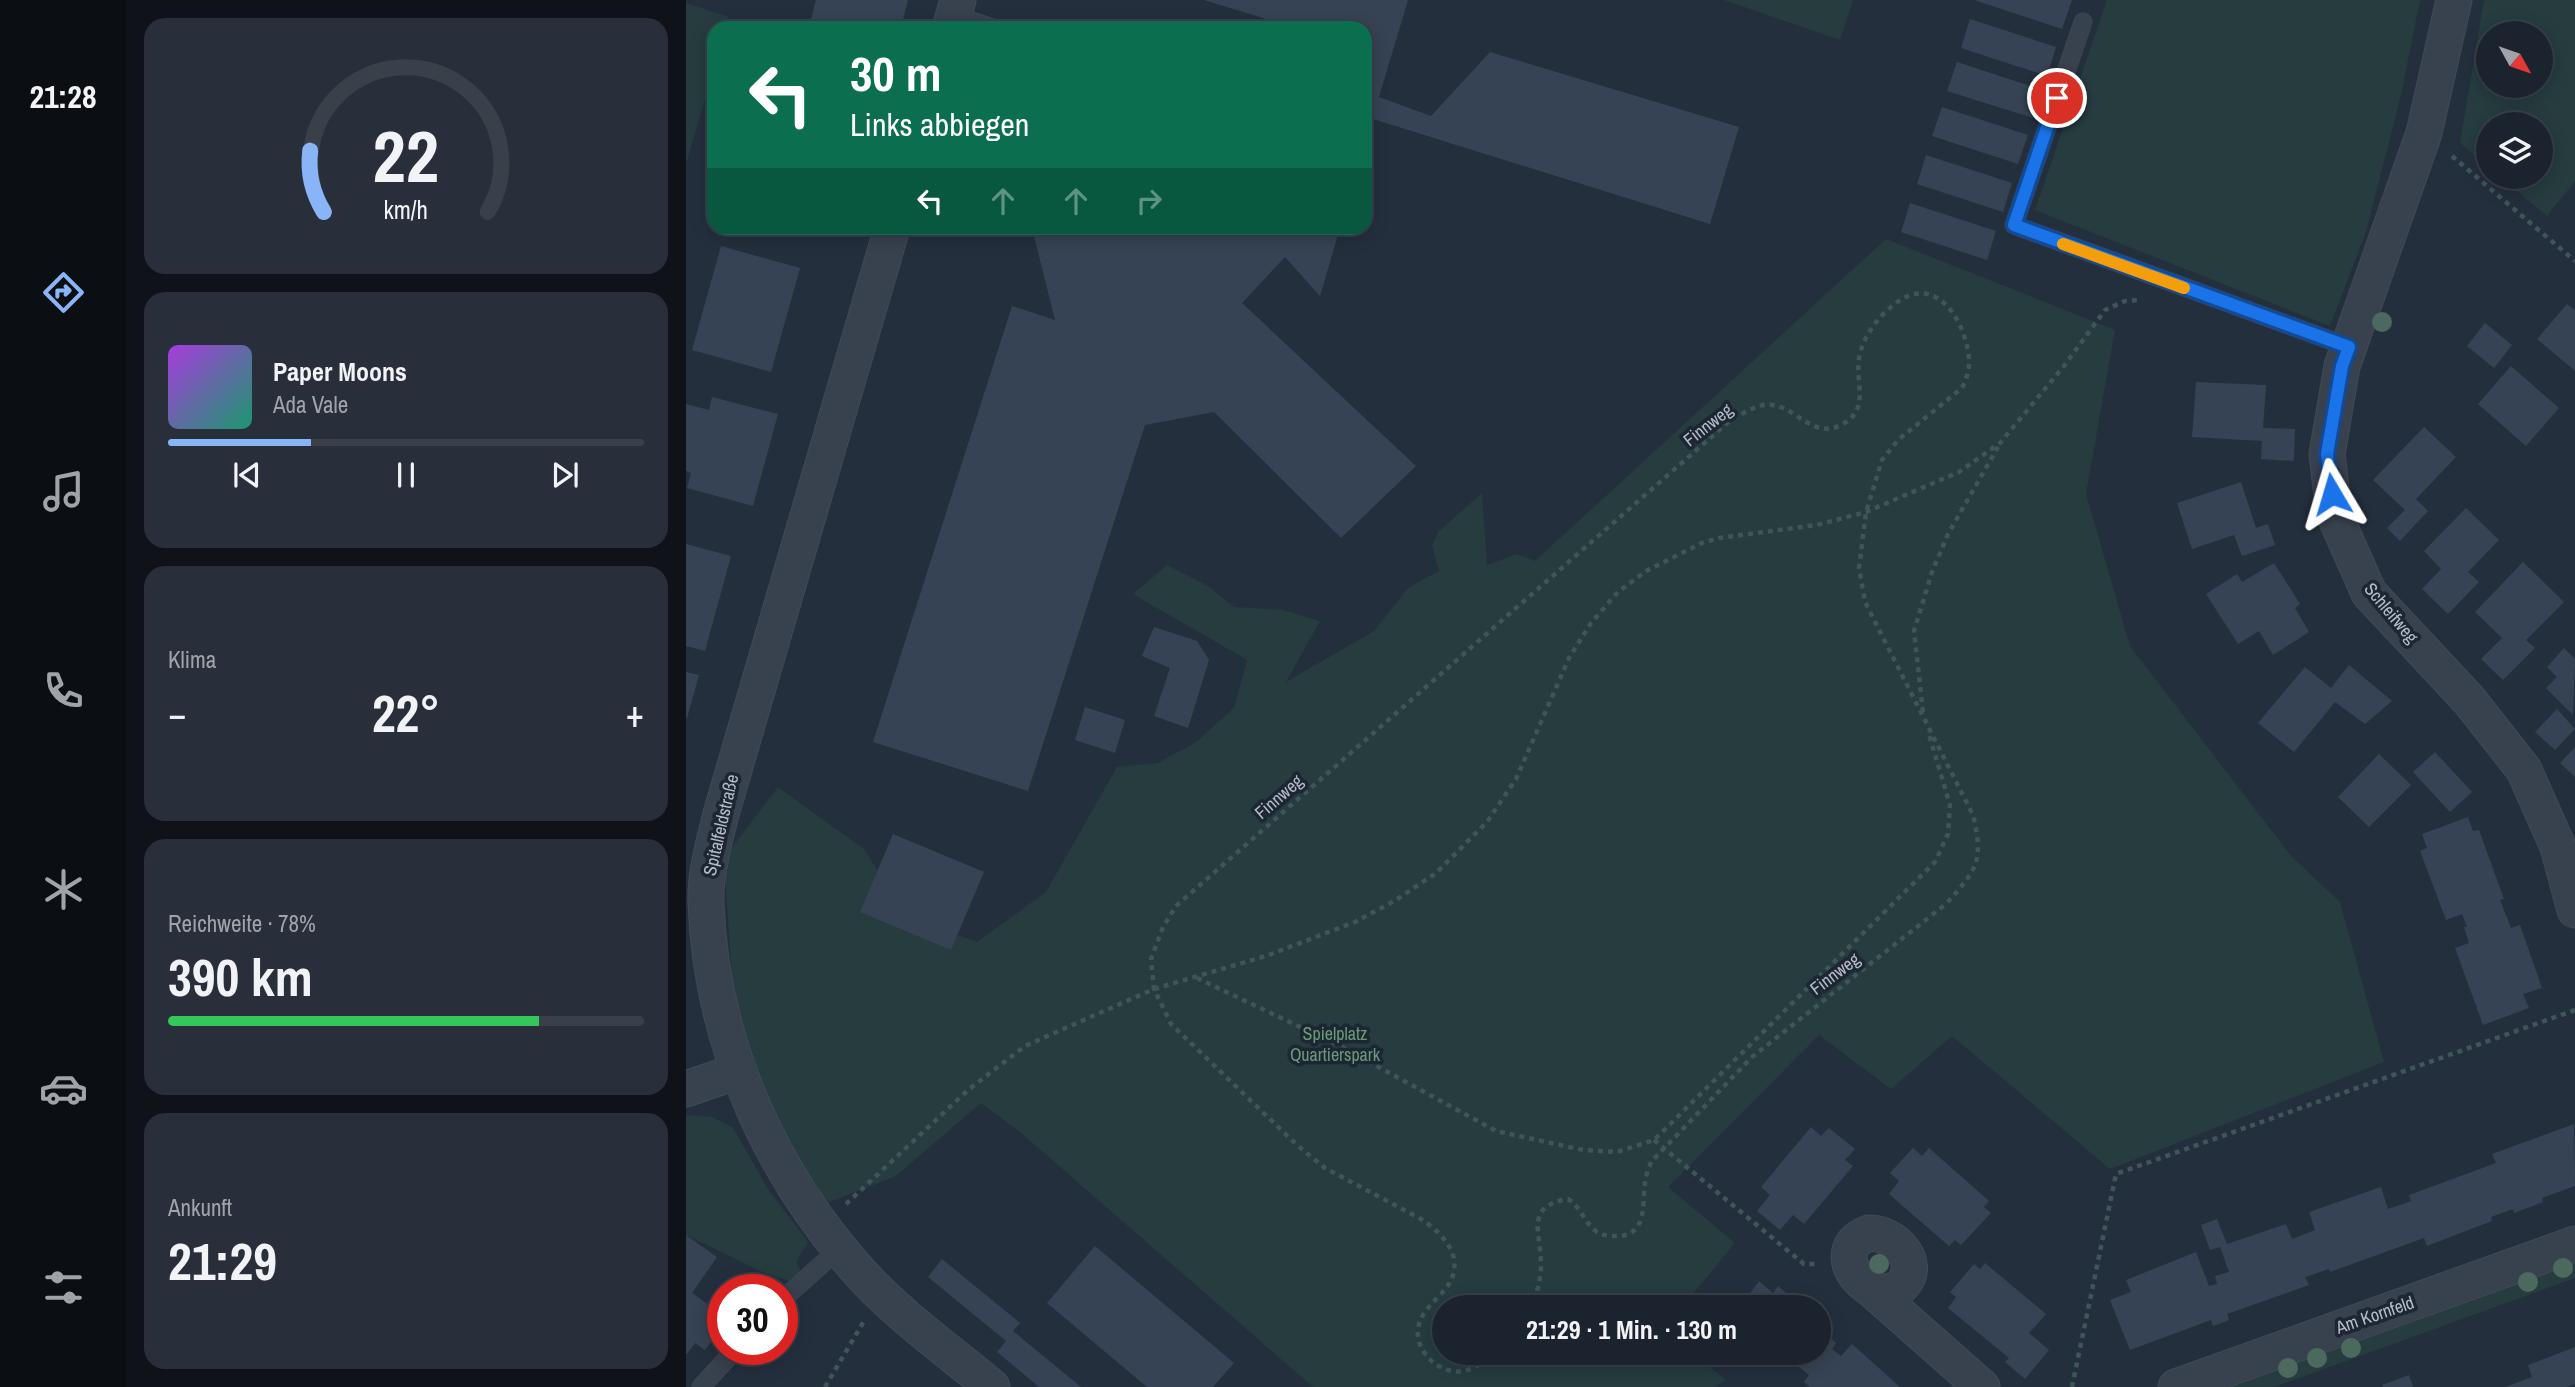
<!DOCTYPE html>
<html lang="de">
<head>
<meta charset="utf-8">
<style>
  body { margin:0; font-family:"Archivo Narrow",sans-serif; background:#282f3a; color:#f1f3f6; height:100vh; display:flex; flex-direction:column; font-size:26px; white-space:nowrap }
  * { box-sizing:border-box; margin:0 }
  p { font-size:23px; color:#a0a4aa }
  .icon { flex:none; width:38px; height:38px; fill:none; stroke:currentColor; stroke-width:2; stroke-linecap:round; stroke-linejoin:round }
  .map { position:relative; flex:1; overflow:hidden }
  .drawer { display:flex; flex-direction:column; gap:18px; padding:18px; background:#0f1319; width:560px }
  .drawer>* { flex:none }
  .top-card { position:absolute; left:21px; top:21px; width:665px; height:214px; border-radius:21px; box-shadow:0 4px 18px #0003,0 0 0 2px #39404a; background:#0b6e4f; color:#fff; overflow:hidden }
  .needle { width:46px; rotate:130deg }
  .buttons { position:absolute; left:1790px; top:21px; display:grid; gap:14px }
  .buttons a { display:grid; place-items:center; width:77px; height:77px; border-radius:50%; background:#1b232e; box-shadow:0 4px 18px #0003,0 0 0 2px #39404a; font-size:35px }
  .speed { position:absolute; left:21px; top:1274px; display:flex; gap:14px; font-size:35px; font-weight:700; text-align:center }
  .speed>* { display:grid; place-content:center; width:91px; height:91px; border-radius:50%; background:#1b232e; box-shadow:0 4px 18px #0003,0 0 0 2px #39404a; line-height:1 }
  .speed .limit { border:10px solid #d22; background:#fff; color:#111 }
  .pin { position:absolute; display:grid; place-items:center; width:60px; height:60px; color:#fff; margin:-30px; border:4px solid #fff; border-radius:50%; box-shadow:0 2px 7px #0007 }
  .me { position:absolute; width:77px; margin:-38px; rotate:353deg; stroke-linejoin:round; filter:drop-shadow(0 0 5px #0008) }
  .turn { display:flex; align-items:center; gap:24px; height:147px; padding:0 28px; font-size:32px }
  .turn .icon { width:91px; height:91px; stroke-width:2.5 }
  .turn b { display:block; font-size:49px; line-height:60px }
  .lanes { display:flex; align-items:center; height:66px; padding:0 28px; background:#0003; justify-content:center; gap:35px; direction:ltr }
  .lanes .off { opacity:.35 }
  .big { font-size:52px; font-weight:700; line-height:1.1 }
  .drawer .widget { flex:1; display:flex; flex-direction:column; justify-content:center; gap:10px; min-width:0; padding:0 24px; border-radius:21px; background:#282f3a }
  .drawer .dial { align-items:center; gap:0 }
  .dial svg { height:182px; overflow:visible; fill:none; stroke:#39404a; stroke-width:7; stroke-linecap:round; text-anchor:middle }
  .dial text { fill:#f1f3f6; stroke:none }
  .song { display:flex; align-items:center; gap:21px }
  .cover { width:84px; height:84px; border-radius:10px; background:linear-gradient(135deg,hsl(280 70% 55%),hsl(160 70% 35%)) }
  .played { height:7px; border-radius:4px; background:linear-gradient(90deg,#8ab4f8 30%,#39404a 30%) }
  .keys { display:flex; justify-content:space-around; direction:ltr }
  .heat { display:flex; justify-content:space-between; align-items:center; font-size:38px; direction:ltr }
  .charge { height:10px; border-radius:5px; background:linear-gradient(90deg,#34c759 78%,#39404a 0) }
  .trip { position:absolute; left:746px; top:1295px; width:399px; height:70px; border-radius:35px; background:#1b232e; box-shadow:0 4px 18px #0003,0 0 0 2px #39404a; font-weight:700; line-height:70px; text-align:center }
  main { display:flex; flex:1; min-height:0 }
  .dock { display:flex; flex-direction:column; width:126px; justify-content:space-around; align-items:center; background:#0b0e12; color:#a0a4aa }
  .dock .icon { width:49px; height:49px }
  .dock .selected { color:#8ab4f8 }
  .dock b { font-size:32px; color:#f1f3f6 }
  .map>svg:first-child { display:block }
  .green { fill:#263c3f; fill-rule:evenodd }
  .building { fill:#364354 }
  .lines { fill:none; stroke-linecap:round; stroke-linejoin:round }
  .lane-casing { stroke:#414a57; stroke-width:19 }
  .street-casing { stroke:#414a57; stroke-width:37 }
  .path { stroke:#3f5557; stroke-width:4.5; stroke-dasharray:5 5; stroke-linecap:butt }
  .lane { stroke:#38414e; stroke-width:18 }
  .street { stroke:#38414e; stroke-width:35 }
  .tree { fill:#4b6a5d }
  .route-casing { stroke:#114b97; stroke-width:18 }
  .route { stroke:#1a73e8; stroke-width:12 }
  .slow { stroke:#f59e0b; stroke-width:12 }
  .labels { text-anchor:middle; stroke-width:7; stroke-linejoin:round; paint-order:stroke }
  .street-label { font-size:18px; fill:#b4bcc9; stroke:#1d2633 }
  .park-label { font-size:18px; fill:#6b9a76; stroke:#1d2633 }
</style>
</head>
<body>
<main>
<nav class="dock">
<b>21:28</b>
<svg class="icon selected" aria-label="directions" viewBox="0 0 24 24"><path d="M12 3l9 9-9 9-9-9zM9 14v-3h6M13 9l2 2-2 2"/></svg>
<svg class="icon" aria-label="music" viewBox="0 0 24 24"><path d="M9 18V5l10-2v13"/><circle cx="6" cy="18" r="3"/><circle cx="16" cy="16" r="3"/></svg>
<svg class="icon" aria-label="phone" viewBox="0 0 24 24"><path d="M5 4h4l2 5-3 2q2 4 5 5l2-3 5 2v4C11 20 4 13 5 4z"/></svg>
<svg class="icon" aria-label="climate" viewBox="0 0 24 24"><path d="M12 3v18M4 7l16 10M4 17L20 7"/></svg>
<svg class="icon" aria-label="car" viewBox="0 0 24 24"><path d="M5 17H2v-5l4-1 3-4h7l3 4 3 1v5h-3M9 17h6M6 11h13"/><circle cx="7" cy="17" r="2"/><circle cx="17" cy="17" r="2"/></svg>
<svg class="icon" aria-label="filters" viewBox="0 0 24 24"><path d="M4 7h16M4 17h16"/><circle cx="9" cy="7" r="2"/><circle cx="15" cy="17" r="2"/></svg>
</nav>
<section class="drawer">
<div class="widget dial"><svg viewBox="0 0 100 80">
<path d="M14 69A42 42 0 1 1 86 69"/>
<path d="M14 69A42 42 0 0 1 8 42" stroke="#8ab4f8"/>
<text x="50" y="56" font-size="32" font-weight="700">22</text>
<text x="50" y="72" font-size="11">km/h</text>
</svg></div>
<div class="widget">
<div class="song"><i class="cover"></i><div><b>Paper Moons</b><p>Ada Vale</p></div></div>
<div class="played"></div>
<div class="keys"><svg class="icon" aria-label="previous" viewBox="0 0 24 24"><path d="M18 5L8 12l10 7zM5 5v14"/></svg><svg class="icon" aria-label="pause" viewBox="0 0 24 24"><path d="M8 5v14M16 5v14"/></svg><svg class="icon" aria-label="next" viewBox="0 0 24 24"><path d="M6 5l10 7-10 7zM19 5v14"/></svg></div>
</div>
<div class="widget"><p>Klima</p>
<div class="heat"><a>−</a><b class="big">22°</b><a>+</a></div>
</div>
<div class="widget"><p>Reichweite · 78%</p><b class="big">390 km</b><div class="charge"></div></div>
<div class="widget"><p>Ankunft</p><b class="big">21:29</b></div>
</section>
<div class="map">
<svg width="1889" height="1387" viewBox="0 0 1889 1387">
  <rect width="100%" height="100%" fill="#242f3e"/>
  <g class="green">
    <path d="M 1038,0 L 1167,0 L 1154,40 Z"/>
    <path d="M 1421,0 L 1734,0 L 1715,95 L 1680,232 L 1644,326 L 1349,210 Z"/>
    <path d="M 1798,0 L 1889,0 L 1889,181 L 1861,216 L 1814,177 L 1855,177 L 1855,124 L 1802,124 L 1802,167 L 1774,143 ZM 1802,33 L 1855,33 L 1855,86 L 1802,86 Z"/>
    <path d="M 0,3 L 43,17 L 40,28 L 28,28 L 28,68 L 0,164 Z"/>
    <path d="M 1200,239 L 1429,330 L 1400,494 L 1444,646 L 1605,856 L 1654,902 L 1698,1062 L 1424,1169 L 1266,1036 L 1205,1089 L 1133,1035 L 982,1187 L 1049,1243 L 996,1307 L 758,1307 L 758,1353 L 1006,1353 L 1040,1380 L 1027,1387 L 627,1387 L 334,1132 L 295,1103 L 210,1176 L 136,1205 L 90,1138 L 48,1011 L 38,858 L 92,787 L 178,849 L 221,917 L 291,942 L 360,892 L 431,767 L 472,763 L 510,742 L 548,708 L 561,660 L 447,594 L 481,565 L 522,586 L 548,607 L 597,610 L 634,621 L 600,682 L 688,631 L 722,588 L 753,571 L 746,545 L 752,532 L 796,493 L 801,565 L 831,554 L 849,561 Z"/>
    <path d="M 0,1115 L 27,1117 L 47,1128 L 82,1189 L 122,1242 L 110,1262 L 123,1288 L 74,1271 L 0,1235 Z"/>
    <path d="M 1889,1257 L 1889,1278 L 1588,1387 L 1532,1387 Z"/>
  </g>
  <g class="building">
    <path d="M 130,0 L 222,0 L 215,28 L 123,26 Z"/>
    <path d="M 518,0 L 722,0 L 693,97 L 745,116 L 804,52 L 1053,127 L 1024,224 L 687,119 L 679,143 L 679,28 L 577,28 L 580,19 Z"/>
    <path d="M 1288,0 L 1386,0 L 1376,29 Z"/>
    <path d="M 1284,19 L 1370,47 L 1361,76 L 1275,48 Z"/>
    <path d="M 1271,62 L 1356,90 L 1347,118 L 1261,91 Z"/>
    <path d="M 1256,107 L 1342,135 L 1332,164 L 1246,136 Z"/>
    <path d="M 1240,155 L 1326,183 L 1317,212 L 1231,184 Z"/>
    <path d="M 1224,203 L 1310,231 L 1301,260 L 1215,232 Z"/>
    <path d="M 105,228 L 140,228 L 137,237 Z"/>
    <path d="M 346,228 L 654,228 L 634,296 L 599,257 L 556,303 L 730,466 L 655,538 L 528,412 L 459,425 L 342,791 L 187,742 L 326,306 L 369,320 Z"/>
    <path d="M 35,246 L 114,268 L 85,372 L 6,350 Z"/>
    <path d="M 1881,304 L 1889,310 L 1889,371 L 1851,339 Z"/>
    <path d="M 1799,323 L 1826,345 L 1808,368 L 1781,346 Z"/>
    <path d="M 1825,366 L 1873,408 L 1840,446 L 1792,404 Z"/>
    <path d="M 1510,382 L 1580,385 L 1577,428 L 1609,429 L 1608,461 L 1575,459 L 1576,441 L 1506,437 Z"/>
    <path d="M 26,397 L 92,414 L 67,506 L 1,488 L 5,473 L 0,471 L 0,404 L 23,410 Z"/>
    <path d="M 1738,427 L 1770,457 L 1730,499 L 1742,511 L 1714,541 L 1701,528 L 1719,510 L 1687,480 Z"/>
    <path d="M 1555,482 L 1570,528 L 1582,524 L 1589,545 L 1556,556 L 1548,535 L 1506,549 L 1491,503 Z"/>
    <path d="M 1780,508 L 1813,540 L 1782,572 L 1793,582 L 1762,614 L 1736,589 L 1755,569 L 1738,551 Z"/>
    <path d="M 0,544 L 45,556 L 19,651 L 0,646 Z"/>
    <path d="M 1837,562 L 1878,602 L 1840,640 L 1849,648 L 1817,680 L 1795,659 L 1816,638 L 1789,612 Z"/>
    <path d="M 1588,563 L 1614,604 L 1609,608 L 1623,632 L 1587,655 L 1573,631 L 1552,644 L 1520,594 L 1551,574 L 1556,582 Z"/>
    <path d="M 468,627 L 511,641 L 523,660 L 502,728 L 468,716 L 484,668 L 456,656 Z"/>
    <path d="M 1878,648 L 1889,659 L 1887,715 L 1860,688 L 1871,677 L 1861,667 Z"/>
    <path d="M 1663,665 L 1706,701 L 1679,724 L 1649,702 L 1608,752 L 1572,723 L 1619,667 L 1645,688 Z"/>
    <path d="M 0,672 L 13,675 L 1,718 L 0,718 Z"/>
    <path d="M 399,707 L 439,720 L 429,753 L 389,740 Z"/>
    <path d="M 1871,709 L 1889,729 L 1869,750 L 1849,732 Z"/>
    <path d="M 1889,747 L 1889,777 L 1874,763 Z"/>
    <path d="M 1749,752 L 1786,792 L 1764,812 L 1727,772 Z"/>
    <path d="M 1693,754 L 1725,785 L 1683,827 L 1652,797 Z"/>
    <path d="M 1782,817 L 1787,831 L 1793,830 L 1818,899 L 1814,900 L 1825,928 L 1834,925 L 1856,988 L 1837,994 L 1843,1008 L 1797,1025 L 1769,948 L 1783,943 L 1778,927 L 1781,927 L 1776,914 L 1760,920 L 1734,851 L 1741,848 L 1736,834 Z"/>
    <path d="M 207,834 L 298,872 L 265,950 L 174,912 Z"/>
    <path d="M 1888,1124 L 1889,1186 L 1856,1198 L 1857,1202 L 1828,1213 L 1827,1209 L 1805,1217 L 1806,1221 L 1741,1246 L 1738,1238 L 1644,1272 L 1643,1269 L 1619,1277 L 1623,1285 L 1541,1314 L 1543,1320 L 1527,1326 L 1525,1320 L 1444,1350 L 1424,1300 L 1445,1292 L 1440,1280 L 1510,1252 L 1523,1286 L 1531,1284 L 1529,1276 L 1543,1272 L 1534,1247 L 1524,1250 L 1515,1225 L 1531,1219 L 1541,1244 L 1600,1224 L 1606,1239 L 1629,1230 L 1623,1212 L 1695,1187 L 1702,1209 L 1714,1205 L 1725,1201 L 1723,1195 L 1810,1163 L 1806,1154 Z"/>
    <path d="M 1125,1127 L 1135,1136 L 1143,1128 L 1169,1149 L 1159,1160 L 1167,1166 L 1118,1224 L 1107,1215 L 1094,1230 L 1071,1211 L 1084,1195 L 1075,1187 Z"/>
    <path d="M 1227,1148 L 1236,1156 L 1243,1148 L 1303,1201 L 1298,1207 L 1305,1213 L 1275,1245 L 1269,1240 L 1263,1246 L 1203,1194 L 1213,1181 L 1204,1173 Z"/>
    <path d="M 0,1235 L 31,1257 L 6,1293 L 37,1315 L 37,1326 L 19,1350 L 9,1343 L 0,1355 Z"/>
    <path d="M 409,1246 L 548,1363 L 527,1387 L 461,1387 L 361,1303 Z"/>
    <path d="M 256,1259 L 334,1323 L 327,1331 L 395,1387 L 353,1387 L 311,1352 L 320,1341 L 242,1277 Z"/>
    <path d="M 1299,1263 L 1360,1314 L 1343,1333 L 1363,1350 L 1339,1379 L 1319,1362 L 1323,1358 L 1262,1308 L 1270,1297 L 1264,1292 L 1288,1264 L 1294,1269 Z"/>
    <path d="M 1073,1281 L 1087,1293 L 1092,1286 L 1117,1307 L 1054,1307 Z"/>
    <path d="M 1132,1321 L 1144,1331 L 1141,1335 L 1150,1343 L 1146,1349 L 1155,1356 L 1166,1344 L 1214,1387 L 1124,1387 L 1118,1382 L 1123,1375 L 1095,1353 L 1132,1353 Z"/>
    <path d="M 1889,1347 L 1889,1384 L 1881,1387 L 1819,1387 L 1846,1377 L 1842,1365 Z"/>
    <path d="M 1723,1375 L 1727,1387 L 1697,1387 L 1696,1385 Z"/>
  </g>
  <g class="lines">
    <g class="lane-casing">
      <g id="lane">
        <path d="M 268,15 L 307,28"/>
        <path d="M 1397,22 L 1328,225 L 1663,347"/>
        <path d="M 96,1300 L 154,1248"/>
        <path d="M 15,1387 L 50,1349"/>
      </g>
    </g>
    <g class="street-casing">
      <g id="street">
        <path d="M 1768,0 L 1738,133 L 1656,366 L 1641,454 L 1648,514 L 1683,593 L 1783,700 L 1838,770 L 1872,847 L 1889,910"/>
        <path d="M 264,28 L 272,0"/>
        <path d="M 206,228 L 35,814 C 28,843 19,873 20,903 C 25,1042 84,1174 177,1276 C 215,1317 263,1351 306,1387"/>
        <path d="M 0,1089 L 52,1071"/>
        <path d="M 1183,1233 C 1207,1232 1237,1262 1217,1284 C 1190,1314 1133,1252 1183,1233 Z"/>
        <path d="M 1185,1289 L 1296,1387"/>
        <path d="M 1490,1387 L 1889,1244"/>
      </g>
    </g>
    <g class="path">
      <path d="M 1766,156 L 1889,261"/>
      <path d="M 1237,712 L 1228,631 L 1246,572 L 1262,534 L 1312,447"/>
      <path d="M 511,978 L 652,1045 L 810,1131 L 897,1150 L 931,1152 L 968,1140 L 1249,862 L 1262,834 L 1264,805 L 1242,731"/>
      <path d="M 968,1140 L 1118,1264 L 1132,1264"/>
      <path d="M 160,1204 L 282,1090 L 339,1046 L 468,989 L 580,956 L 669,922 L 710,900 L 750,873 L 801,822 L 830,779 L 883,658 L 905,623 L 932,592 L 960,571 L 1016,543 L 1033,538 L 1131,525 L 1180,512 L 1273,472 L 1314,443 L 1378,366 L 1419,310 L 1439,301 L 1455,300"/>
      <path d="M 810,1353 C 800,1360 789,1369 777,1371 C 754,1375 729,1352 732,1329 C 735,1304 764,1295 768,1271 C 772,1249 752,1230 735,1219 L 639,1168 L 612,1146 L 485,1024 L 468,989 L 465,959 L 477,927 L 490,906 L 1047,418 C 1059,413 1074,402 1087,405 C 1112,409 1127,439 1155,425 C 1185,410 1169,383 1173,358 C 1177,335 1196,311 1216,299 C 1256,276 1283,330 1283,363 C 1283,372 1280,380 1276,388 L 1212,440 L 1196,460 L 1180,512 L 1173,568 L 1179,602 L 1287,815 C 1298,862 1291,869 1260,904 L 1066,1057 L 965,1162 C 963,1169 959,1176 959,1183 C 956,1203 962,1234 933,1236 C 926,1236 917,1236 911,1232 C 899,1224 895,1207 882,1199 C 838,1206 855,1233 855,1264 C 855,1280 851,1293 845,1307"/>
      <path d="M 139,1387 L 178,1321"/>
      <path d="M 1386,1387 L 1430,1174 L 1889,1010"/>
    </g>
    <use href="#lane" class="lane"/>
    <use href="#street" class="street"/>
  </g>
  <g class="tree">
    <circle cx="1696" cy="322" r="10"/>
    <circle cx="1193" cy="1264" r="10"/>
    <circle cx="1877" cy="1268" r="10"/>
    <circle cx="1842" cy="1282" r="10"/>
    <circle cx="1665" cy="1348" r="10"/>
    <circle cx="1631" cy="1358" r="10"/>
    <circle cx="1602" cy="1368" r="10"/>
  </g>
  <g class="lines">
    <g class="route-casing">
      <path id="route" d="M 1371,98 L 1328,225 L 1663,347 L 1656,366 L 1641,454 L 1646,494"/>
    </g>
    <use href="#route" class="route"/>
    <path class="slow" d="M 1377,244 L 1498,288"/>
  </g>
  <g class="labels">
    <g class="street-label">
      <text transform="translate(1022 425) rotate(-38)" y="6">Finnweg</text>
      <text transform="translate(1705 613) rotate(50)" y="6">Schleifweg</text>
      <text transform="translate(593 797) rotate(-41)" y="6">Finnweg</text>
      <text transform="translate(35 825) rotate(-77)" y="6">Spitalfeldstraße</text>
      <text transform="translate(1149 974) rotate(-37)" y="6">Finnweg</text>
      <text transform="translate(1689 1315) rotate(-19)" y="6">Am Kornfeld</text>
    </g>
    <g class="park-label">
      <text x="649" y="1040">Spielplatz<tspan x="649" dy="21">Quartierspark</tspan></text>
    </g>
  </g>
</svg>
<div class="buttons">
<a><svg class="needle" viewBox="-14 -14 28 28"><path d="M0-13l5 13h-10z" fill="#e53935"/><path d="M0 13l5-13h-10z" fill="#a0a4aa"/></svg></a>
<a><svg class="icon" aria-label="layers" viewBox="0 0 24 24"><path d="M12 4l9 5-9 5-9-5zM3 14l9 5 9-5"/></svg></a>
</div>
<div class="speed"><div class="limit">30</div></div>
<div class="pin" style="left:1371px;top:98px;background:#d93025"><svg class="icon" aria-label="arrive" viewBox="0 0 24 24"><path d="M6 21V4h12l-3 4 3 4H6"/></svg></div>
<svg class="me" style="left:1646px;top:494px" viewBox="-20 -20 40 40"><path d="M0-17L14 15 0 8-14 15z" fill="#1a73e8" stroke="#fff" stroke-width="4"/></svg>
<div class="trip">21:29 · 1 Min. · 130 m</div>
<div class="top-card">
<div class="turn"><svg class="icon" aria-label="left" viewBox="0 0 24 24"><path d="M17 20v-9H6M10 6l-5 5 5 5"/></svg><div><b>30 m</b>Links abbiegen</div></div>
<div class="lanes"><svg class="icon" aria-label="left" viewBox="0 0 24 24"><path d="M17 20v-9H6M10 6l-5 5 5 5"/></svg><svg class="icon off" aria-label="ahead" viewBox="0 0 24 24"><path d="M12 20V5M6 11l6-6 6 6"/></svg><svg class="icon off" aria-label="ahead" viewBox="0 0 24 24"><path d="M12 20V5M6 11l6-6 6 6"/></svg><svg class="icon off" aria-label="right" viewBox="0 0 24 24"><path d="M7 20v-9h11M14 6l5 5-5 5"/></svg></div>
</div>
</div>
</main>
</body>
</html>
